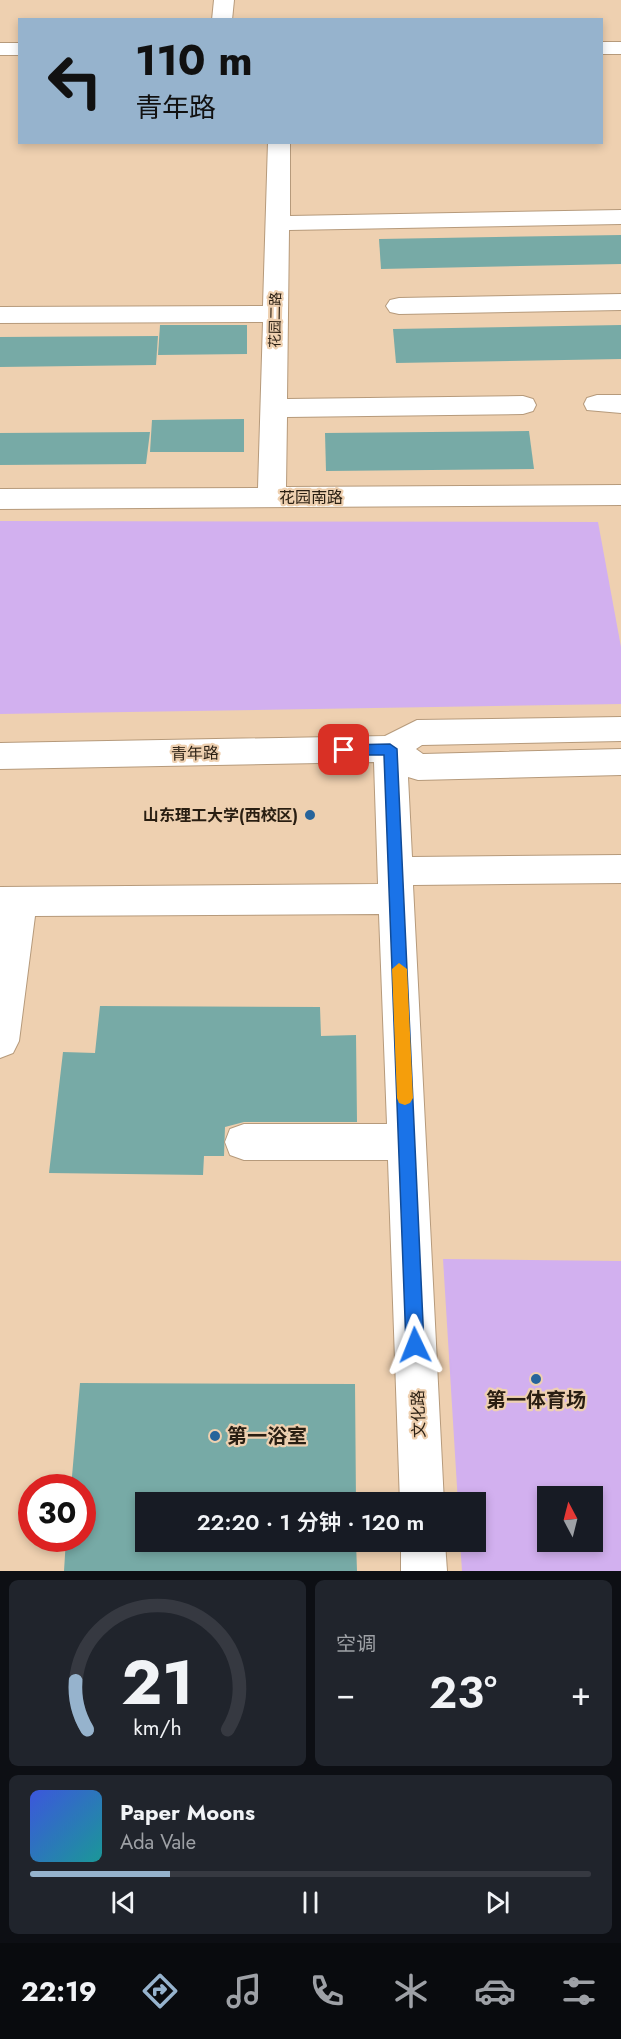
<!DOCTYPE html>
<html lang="zh">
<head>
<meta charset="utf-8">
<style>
  body { margin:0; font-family:Jost,"Noto Sans SC",sans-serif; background:#20242c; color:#f1f3f6; height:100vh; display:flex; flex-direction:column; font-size:22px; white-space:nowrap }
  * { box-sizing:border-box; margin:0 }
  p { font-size:20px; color:#9ea1a6 }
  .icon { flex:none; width:33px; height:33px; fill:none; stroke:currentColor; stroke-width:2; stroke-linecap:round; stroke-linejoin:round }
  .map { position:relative; height:1571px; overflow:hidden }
  .panel { display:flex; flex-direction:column; gap:9px; padding:9px; background:#0d0f14; flex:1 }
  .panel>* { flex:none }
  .banner { position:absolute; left:18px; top:18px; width:585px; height:126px; border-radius:0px; box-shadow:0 3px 9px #0003; background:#96b3cd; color:#111; overflow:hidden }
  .needle { width:39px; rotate:353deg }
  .buttons { position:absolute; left:537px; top:1486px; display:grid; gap:12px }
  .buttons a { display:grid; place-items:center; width:66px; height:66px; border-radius:0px; background:#171b24; box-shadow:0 3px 9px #0003; font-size:30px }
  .speed { position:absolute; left:18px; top:1474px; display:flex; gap:12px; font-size:30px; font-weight:700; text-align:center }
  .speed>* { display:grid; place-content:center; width:78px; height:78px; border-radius:50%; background:#171b24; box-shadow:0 3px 9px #0003; line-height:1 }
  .speed .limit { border:9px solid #d22; background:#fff; color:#111 }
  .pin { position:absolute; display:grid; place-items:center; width:51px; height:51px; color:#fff; margin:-26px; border-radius:12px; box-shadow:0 3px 9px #0006 }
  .me { position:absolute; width:66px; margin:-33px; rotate:358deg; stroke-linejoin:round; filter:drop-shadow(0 0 4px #0008) }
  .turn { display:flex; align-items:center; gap:21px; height:126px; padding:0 18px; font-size:27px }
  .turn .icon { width:78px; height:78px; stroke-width:2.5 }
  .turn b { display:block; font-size:42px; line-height:51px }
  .big { font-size:45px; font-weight:600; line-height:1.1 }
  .panel .tile { flex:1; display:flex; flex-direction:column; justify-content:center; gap:9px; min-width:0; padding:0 21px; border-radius:9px; background:#20242c }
  .panel .dial { align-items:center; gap:0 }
  .dial svg { height:156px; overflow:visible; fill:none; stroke:#363941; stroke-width:7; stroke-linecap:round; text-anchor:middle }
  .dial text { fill:#f1f3f6; stroke:none }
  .song { display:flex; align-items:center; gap:18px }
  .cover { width:72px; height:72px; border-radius:9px; background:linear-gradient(135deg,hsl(230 70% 55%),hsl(180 70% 35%)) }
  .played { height:6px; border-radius:3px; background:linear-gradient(90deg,#96b3cd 25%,#363941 25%) }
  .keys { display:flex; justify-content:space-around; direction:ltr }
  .heat { display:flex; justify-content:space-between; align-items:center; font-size:33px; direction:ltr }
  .panel .tiles { flex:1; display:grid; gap:9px; grid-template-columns:1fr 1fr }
  .tile:last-child { grid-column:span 2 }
  .trip { position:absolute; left:135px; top:1492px; width:351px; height:60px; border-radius:0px; background:#171b24; box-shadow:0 3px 9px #0003; font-weight:600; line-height:60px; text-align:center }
  .tabs { display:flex; height:96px; justify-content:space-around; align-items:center; background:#090b0e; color:#9ea1a6 }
  .tabs .icon { width:42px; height:42px }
  .tabs .on { color:#96b3cd }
  .tabs b { font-size:27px; color:#f1f3f6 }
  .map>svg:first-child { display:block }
  .green { fill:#d2b0ef; fill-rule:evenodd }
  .building { fill:#77aaa6 }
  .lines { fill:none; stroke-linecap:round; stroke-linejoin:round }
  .minor-casing { stroke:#b69a7b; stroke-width:2 }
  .minor { fill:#fff; fill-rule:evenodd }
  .route { fill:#1a73e8; stroke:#114b97; stroke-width:1.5 }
  .slow { fill:#f59e0b }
  .poi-dot { fill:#27649b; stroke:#eed0b0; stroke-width:2 }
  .labels { text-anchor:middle; stroke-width:4.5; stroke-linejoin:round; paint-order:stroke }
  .far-street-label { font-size:14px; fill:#291e12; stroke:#eed0b0 }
  .street-label { font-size:16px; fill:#291e12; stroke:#eed0b0 }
  .poi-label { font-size:16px; font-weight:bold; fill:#291e12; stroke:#eed0b0; text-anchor:end }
  .near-poi-label { font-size:20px; font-weight:bold; fill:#291e12; stroke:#eed0b0 }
</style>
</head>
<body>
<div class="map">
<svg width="621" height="1571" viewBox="0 0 621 1571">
  <rect width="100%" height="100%" fill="#eed0b0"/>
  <g class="green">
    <path d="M 0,521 L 598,522 L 621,647 L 621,704 L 0,714 Z"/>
    <path d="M 443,1259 L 621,1261 L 621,1571 L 462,1571 L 460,1542 L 476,1542 L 476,1503 L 458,1503 ZM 548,1497 L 592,1497 L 592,1542 L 548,1542 Z"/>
  </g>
  <g class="building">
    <path d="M 621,235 L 621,264 L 381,269 L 379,239 Z"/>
    <path d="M 160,325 L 247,325 L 247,354 L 158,355 Z"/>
    <path d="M 621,325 L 621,359 L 396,363 L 393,329 Z"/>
    <path d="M 158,336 L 156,365 L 0,367 L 0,337 Z"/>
    <path d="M 244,419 L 244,452 L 150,452 L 152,420 Z"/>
    <path d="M 529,431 L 534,469 L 326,471 L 325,433 Z"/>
    <path d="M 150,432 L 146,464 L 0,465 L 0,433 Z"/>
    <path d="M 100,1006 L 320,1007 L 321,1036 L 356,1035 L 357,1122 L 244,1122 L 225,1127 L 224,1156 L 204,1156 L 203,1175 L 49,1173 L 63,1052 L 95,1053 Z"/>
    <path d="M 80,1383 L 355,1384 L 356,1503 L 146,1503 L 146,1542 L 356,1542 L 357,1571 L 64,1571 L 66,1539 L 82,1539 L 82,1488 L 71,1488 Z"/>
  </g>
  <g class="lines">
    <g class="minor-casing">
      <g id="minor">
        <path d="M 214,0 L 234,0 L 232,20 L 212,20 Z"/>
        <rect x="602" y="42" width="19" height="12"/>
        <rect x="0" y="43" width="20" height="12"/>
        <path d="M 268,142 L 290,142 L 290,216 L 621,210 L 621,224 L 289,230 L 287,399 L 523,396 L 533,399 L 536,405 L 533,411 L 523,414 L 287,417 L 286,487 L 621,485 L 621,505 L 0,509 L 0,489 L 258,488 L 263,322 L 0,323 L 0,307 L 263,306 Z"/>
        <path d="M 621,294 L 621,310 L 399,314 L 390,312 L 386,306 L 390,300 L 399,298 Z"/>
        <path d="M 597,395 L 621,395 L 621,413 L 587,410 L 584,404 L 587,398 Z"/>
        <path d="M 621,717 L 621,741 L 422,745 L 416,749 L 423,754 L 621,749 L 621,775 L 418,780 L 408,777 L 412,857 L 621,855 L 621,883 L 413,885 L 444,1503 L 400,1503 L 388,1160 L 244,1160 L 230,1155 L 225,1142 L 230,1129 L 244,1124 L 387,1124 L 379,914 L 35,916 L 19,1041 L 13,1053 L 0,1058 L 0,887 L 378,884 L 374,762 L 0,769 L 0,743 L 385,736 L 417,720 Z"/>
        <path d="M 401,1542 L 445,1542 L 447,1571 L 401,1571 Z"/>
      </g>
    </g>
    <use href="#minor" class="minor"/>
  </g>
  <path class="route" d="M 390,744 L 397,749 L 424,1345 L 421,1351 L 415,1354 L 409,1351 L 406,1345 L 384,755 L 344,755 L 338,750 L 344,745 Z"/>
  <path class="slow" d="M 399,963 L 407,969 L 413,1098 L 410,1103 L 405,1105 L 399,1103 L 397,1098 L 392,969 Z"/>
  <g class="poi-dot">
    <circle cx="310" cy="815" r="6"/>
    <circle cx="536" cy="1379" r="6"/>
    <circle cx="215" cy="1436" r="6"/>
  </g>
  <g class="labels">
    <g class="far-street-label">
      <text transform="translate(275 320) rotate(-89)" y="5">花园二路</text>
    </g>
    <g class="street-label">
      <text x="311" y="503">花园南路</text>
      <text transform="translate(195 753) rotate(-1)" y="6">青年路</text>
      <text transform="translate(418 1414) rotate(-92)" y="6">文化路</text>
    </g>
    <g class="poi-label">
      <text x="298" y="821">山东理工大学(西校区)</text>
    </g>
    <g class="near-poi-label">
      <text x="536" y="1407">第一体育场</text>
      <text x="227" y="1443" text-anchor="start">第一浴室</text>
    </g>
  </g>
</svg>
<div class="buttons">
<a><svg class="needle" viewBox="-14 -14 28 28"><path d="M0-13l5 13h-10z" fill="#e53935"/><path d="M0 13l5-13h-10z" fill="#9ea1a6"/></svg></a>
</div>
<div class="speed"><div class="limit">30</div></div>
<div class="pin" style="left:344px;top:750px;background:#d93025"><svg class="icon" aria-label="arrive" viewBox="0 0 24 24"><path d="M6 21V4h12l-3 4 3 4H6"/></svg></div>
<svg class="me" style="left:415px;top:1345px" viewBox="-20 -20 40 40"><path d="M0-17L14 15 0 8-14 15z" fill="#1a73e8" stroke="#fff" stroke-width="4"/></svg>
<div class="trip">22:20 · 1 分钟 · 120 m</div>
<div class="banner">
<div class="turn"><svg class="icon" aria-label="left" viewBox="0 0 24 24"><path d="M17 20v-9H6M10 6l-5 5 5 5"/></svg><div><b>110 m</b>青年路</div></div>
</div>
</div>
<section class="panel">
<div class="tiles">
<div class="tile dial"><svg viewBox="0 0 100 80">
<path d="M14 69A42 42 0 1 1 86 69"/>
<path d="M14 69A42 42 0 0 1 8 44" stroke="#96b3cd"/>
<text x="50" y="56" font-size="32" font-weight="700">21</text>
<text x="50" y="72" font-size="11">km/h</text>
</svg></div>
<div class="tile"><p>空调</p>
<div class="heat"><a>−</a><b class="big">23°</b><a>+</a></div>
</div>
<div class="tile">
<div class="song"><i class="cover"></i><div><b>Paper Moons</b><p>Ada Vale</p></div></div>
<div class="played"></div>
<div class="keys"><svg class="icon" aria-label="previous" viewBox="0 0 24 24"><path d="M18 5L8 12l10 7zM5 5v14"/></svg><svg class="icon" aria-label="pause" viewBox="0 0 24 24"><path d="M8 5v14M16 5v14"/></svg><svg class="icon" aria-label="next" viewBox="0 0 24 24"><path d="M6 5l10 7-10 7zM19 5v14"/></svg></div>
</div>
</div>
</section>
<nav class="tabs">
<b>22:19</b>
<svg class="icon on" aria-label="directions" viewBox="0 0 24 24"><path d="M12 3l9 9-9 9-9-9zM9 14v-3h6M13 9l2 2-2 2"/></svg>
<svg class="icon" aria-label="music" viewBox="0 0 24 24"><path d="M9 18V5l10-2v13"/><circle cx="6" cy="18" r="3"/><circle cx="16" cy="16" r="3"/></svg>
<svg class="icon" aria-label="phone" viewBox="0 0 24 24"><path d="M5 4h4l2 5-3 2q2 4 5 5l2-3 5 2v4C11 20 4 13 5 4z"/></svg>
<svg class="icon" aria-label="climate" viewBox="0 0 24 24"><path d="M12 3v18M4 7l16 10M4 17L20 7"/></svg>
<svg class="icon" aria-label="car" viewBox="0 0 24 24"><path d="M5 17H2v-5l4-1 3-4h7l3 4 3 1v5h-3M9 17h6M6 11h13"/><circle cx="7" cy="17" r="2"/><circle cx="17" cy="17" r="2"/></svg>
<svg class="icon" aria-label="filters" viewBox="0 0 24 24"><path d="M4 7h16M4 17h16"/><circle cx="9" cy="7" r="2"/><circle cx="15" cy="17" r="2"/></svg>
</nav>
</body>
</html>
